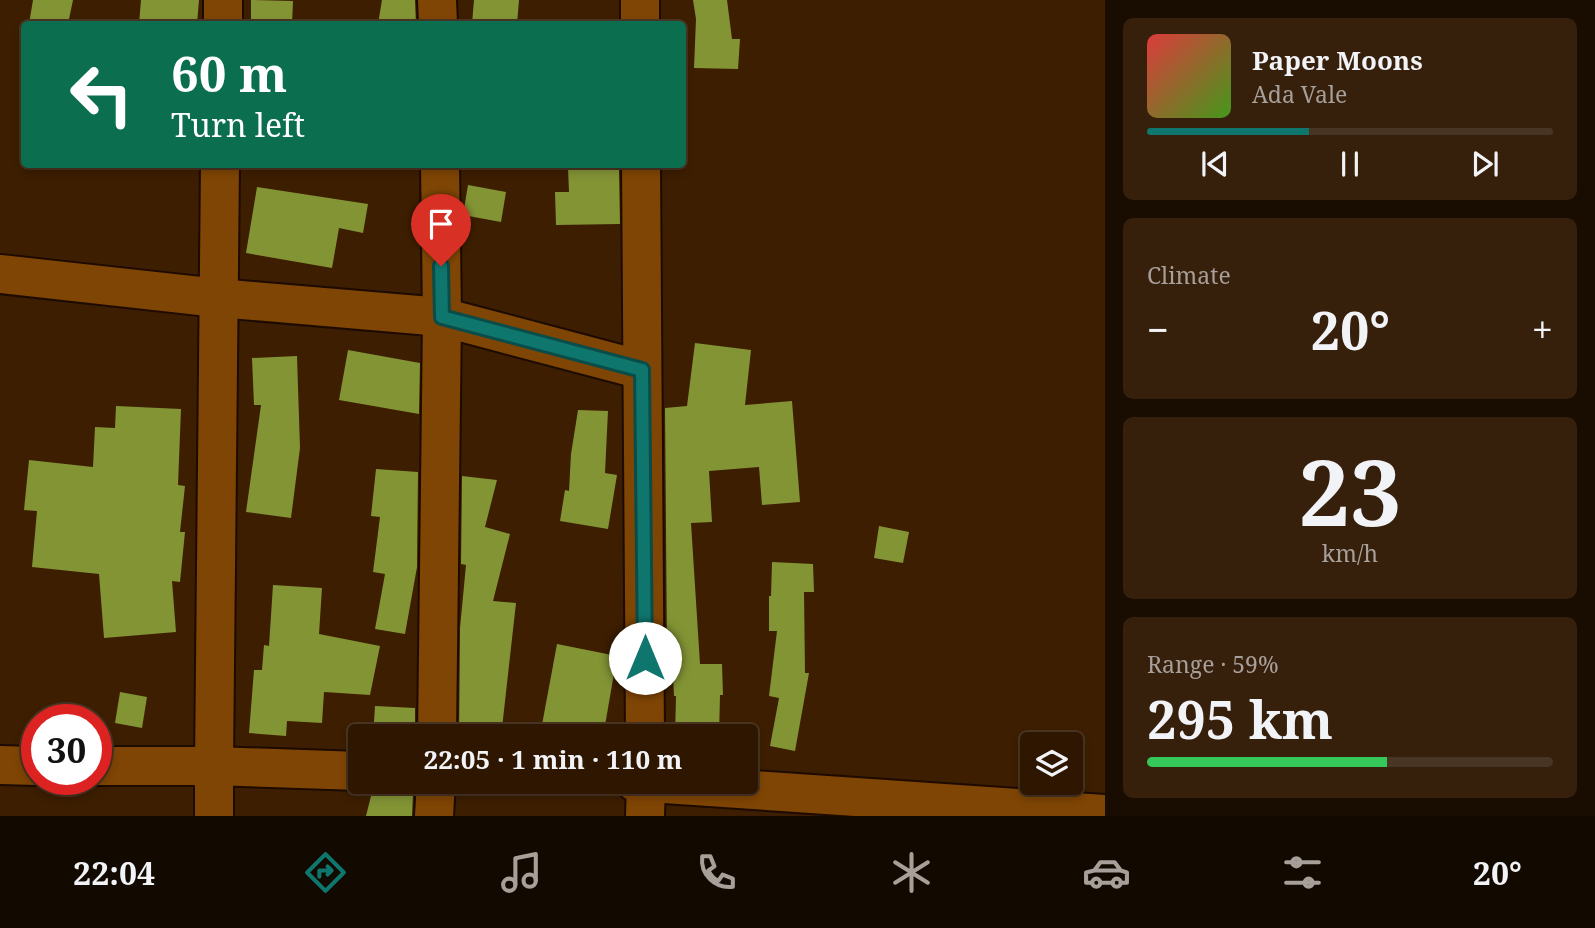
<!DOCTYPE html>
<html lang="en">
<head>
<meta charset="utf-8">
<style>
  body { margin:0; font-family:"Noto Serif",serif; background:#361f0b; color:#f1f3f6; height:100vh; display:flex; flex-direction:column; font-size:26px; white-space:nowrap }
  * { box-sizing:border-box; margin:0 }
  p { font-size:23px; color:#a79f99 }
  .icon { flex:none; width:38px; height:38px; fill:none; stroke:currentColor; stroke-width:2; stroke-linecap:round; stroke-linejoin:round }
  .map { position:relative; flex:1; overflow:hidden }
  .side { display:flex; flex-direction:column; gap:18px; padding:18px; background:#190c01; width:490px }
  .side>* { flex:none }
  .banner { position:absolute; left:21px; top:21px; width:665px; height:147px; border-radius:7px; box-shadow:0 4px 10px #0003,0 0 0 2px #493523; background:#0b6e4f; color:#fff; overflow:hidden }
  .tools { position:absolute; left:1020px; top:732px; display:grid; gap:14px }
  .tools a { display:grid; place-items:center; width:63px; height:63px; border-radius:7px; background:#2e1601; box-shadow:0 4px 10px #0003,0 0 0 2px #493523; font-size:35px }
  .speed { position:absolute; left:21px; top:704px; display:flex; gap:14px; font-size:35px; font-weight:700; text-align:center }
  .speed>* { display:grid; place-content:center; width:91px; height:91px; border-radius:50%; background:#2e1601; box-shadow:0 4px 10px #0003,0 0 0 2px #493523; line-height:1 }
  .speed .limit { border:10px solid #d22; background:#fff; color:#111 }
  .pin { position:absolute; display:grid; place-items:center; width:60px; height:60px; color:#fff; margin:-72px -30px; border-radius:50% 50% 50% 0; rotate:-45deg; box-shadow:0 0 7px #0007 }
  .pin .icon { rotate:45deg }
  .me { position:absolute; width:77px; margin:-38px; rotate:0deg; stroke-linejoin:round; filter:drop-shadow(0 0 5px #0008) }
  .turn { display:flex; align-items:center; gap:24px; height:147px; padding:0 35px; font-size:32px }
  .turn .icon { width:91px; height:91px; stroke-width:2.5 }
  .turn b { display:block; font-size:49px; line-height:60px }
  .big { font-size:52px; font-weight:700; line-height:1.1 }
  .side .widget { flex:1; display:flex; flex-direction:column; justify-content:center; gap:10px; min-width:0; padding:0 24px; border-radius:10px; background:#361f0b }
  .side .dial { align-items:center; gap:0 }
  .dial b { font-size:91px; line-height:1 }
  .song { display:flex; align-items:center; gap:21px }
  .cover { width:84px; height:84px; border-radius:10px; background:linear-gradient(135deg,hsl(0 70% 55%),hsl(100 70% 35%)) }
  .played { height:7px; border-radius:4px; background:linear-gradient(90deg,#0f766e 40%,#493523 40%) }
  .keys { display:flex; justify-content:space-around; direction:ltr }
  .heat { display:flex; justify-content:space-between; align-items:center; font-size:38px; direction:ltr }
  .charge { height:10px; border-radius:5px; background:linear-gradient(90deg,#34c759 59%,#493523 0) }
  .trip { position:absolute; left:348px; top:724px; width:410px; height:70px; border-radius:7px; background:#2e1601; box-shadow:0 4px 10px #0003,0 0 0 2px #493523; font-weight:700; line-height:70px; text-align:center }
  .menu { display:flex; height:112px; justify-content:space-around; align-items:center; background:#120900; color:#a79f99 }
  .menu .icon { width:49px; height:49px }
  .menu .on { color:#0f766e }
  .menu b { font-size:32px; color:#f1f3f6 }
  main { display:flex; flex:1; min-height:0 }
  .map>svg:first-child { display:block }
  .building { fill:#839435 }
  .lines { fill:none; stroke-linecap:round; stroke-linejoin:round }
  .minor-casing { stroke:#1d0a00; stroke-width:42 }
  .minor { stroke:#7f4504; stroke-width:38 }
  .route-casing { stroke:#0a4d48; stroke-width:18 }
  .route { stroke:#0f766e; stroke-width:12 }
</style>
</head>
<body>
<main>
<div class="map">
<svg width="1105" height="816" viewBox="0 0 1105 816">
  <rect width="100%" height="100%" fill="#3d1e01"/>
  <g class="building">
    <path d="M 33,0 L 73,0 L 68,24 L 29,24 Z"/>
    <path d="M 141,0 L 199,0 L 197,24 L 139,24 Z"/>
    <path d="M 251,0 L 293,1 L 292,24 L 251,24 Z"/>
    <path d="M 382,0 L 415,0 L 416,24 L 378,24 Z"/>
    <path d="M 474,0 L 519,0 L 517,24 L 472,24 Z"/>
    <path d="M 693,0 L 727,0 L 732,39 L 740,39 L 738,69 L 694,68 L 696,19 Z"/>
    <path d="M 619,167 L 620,224 L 556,225 L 555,192 L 569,192 L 568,168 Z"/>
    <path d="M 468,185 L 506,192 L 501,222 L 463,215 Z"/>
    <path d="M 257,187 L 368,204 L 363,233 L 339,228 L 332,268 L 246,253 Z"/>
    <path d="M 695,343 L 751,350 L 745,405 L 792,401 L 800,502 L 762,505 L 759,467 L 709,471 L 712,522 L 691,523 L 700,664 L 722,664 L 723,695 L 720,695 L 719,737 L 675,737 L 676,696 L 674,696 L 672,653 L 667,653 L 665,408 L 687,406 Z"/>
    <path d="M 348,350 L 420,363 L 419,414 L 339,400 Z"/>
    <path d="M 297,356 L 300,448 L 291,518 L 246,512 L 261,405 L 254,405 L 252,358 Z"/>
    <path d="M 116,406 L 181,409 L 178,485 L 185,486 L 180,532 L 185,532 L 180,582 L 172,581 L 176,632 L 104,638 L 99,574 L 32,567 L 37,511 L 24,510 L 29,460 L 93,467 L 95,427 L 115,428 Z"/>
    <path d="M 578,410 L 608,411 L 605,473 L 617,475 L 608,529 L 560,521 L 565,490 L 569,491 L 571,454 Z"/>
    <path d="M 376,469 L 418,472 L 417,567 L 405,634 L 375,629 L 385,574 L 373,572 L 380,517 L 371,516 Z"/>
    <path d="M 462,476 L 497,480 L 485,527 L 510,534 L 493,601 L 516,603 L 501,737 L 459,737 L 460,628 L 466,565 L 461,564 Z"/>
    <path d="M 879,526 L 909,532 L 903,563 L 874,558 Z"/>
    <path d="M 772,562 L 813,564 L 814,592 L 804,592 L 805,673 L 809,673 L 795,751 L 770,746 L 779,698 L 769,696 L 777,631 L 769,631 L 769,596 L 771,596 Z"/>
    <path d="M 273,585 L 322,588 L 319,634 L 380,646 L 370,695 L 324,692 L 322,723 L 287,721 L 286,736 L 249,733 L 254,670 L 262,670 L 264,645 L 269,646 Z"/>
    <path d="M 557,644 L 617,656 L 603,737 L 581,737 L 541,730 Z"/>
    <path d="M 120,692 L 147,697 L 142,728 L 115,723 Z"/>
    <path d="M 375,706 L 415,708 L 415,737 L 373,737 Z"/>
    <path d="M 377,784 L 413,794 L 412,816 L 366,816 L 373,788 Z"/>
  </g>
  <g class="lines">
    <g class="minor-casing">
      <g id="minor">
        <path d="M 437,0 L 438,24"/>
        <path d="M 640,0 L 640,24"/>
        <path d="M 223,24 L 223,0"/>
        <path d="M 220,164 L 214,766 L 360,771"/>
        <path d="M 641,164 L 645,737"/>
        <path d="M 0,274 L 218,298 L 442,317 L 642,370"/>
        <path d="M 437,737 L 442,317 L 440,164"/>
        <path d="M 0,765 L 37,766"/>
        <path d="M 96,766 L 214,766 L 214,816"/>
        <path d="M 635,782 L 1105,814"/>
        <path d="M 434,816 L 436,782"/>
        <path d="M 645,816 L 646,782"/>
      </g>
    </g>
    <use href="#minor" class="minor"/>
  </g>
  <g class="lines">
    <g class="route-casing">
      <path id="route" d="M 441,266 L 442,317 L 642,370 L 645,658"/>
    </g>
    <use href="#route" class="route"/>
  </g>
</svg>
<div class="tools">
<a><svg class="icon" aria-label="layers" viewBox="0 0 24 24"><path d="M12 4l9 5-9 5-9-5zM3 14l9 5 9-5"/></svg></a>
</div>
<div class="speed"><div class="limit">30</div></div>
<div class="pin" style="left:441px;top:266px;background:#d93025"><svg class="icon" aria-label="arrive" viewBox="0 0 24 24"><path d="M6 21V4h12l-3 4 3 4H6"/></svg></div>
<svg class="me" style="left:645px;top:658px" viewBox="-20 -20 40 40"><circle r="19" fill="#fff"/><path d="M0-13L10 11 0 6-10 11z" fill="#0f766e"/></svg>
<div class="trip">22:05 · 1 min · 110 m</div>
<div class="banner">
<div class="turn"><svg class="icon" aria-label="left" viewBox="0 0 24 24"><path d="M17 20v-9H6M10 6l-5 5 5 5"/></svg><div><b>60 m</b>Turn left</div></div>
</div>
</div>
<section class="side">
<div class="widget">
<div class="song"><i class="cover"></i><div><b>Paper Moons</b><p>Ada Vale</p></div></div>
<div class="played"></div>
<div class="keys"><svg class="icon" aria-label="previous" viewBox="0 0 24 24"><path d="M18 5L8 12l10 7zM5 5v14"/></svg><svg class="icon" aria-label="pause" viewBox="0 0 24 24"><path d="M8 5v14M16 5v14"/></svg><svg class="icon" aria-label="next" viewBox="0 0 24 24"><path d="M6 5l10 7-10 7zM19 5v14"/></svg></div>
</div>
<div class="widget"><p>Climate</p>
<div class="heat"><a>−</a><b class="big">20°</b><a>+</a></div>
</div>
<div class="widget dial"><b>23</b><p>km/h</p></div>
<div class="widget"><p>Range · 59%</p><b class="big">295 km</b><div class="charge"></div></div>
</section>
</main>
<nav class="menu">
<b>22:04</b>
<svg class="icon on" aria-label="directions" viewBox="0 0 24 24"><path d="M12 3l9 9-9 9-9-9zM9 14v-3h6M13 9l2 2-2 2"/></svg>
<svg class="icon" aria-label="music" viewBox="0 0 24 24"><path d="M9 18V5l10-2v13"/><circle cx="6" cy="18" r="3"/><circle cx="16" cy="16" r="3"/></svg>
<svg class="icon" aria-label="phone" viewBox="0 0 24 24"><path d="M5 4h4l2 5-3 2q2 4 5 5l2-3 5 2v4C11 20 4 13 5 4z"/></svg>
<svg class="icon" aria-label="climate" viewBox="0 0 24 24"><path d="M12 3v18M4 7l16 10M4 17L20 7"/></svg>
<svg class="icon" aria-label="car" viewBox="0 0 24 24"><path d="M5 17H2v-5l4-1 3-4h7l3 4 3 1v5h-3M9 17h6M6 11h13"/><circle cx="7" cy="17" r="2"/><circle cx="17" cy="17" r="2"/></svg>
<svg class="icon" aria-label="filters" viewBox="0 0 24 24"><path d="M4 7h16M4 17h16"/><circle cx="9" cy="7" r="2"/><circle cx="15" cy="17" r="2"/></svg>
<b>20°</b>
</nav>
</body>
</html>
